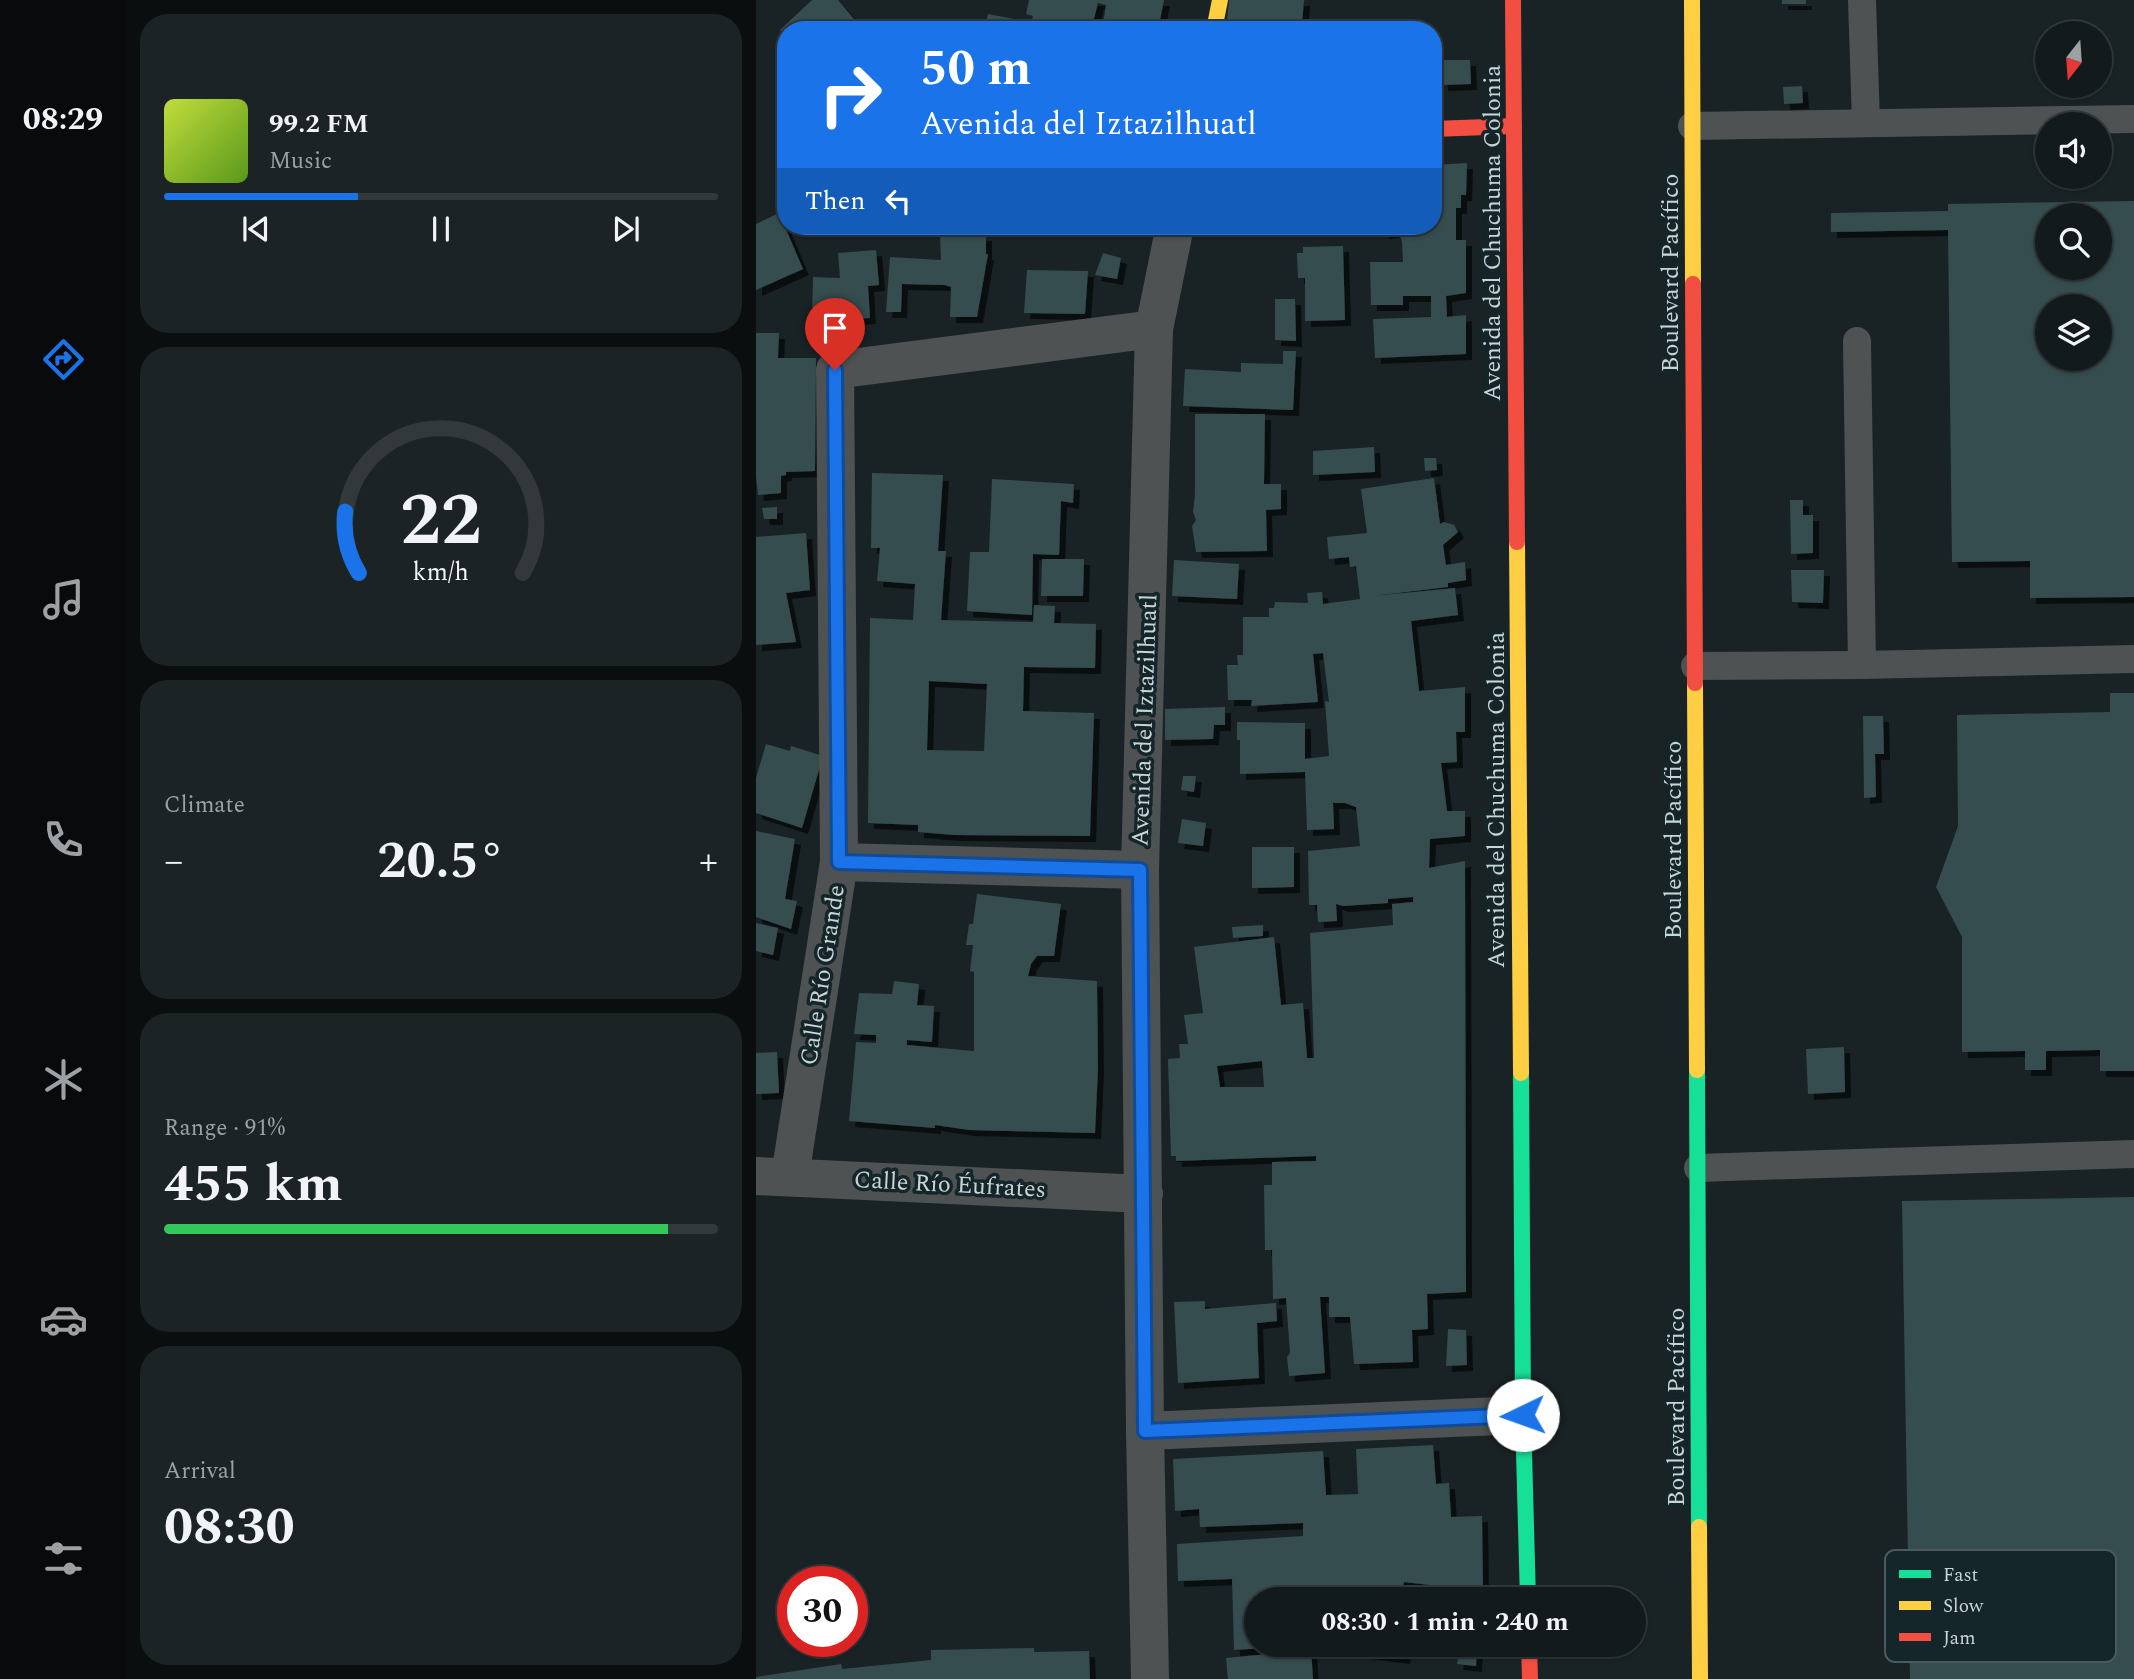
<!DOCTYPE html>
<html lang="en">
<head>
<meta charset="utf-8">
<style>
  body { margin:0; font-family:Spectral,serif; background:#1c2325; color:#f1f3f6; height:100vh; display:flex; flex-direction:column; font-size:26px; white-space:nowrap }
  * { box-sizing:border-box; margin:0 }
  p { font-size:23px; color:#9da1a3 }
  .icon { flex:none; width:38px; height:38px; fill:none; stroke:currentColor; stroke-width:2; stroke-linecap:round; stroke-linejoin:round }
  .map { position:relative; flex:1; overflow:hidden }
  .details { display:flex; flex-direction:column; gap:14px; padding:14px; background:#0a0e0f; width:630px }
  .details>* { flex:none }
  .top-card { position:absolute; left:21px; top:21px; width:665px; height:214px; border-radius:28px; box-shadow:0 2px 5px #0004,0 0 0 2px #32383b; background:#1a73e8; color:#fff; overflow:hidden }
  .needle { width:46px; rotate:197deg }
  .fabs { position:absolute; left:1279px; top:21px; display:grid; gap:14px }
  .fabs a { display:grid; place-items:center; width:77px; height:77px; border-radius:50%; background:#131a1c; box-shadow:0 2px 5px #0004,0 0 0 2px #32383b; font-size:35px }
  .speed { position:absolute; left:21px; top:1566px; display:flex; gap:14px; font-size:35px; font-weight:700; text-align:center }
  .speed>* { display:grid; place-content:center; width:91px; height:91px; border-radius:50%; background:#131a1c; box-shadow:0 2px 5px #0004,0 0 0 2px #32383b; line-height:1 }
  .speed .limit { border:10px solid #d22; background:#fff; color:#111 }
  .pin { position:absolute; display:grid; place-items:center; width:60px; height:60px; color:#fff; margin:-72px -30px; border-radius:50% 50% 50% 0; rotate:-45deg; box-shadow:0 0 7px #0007 }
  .pin .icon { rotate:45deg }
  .me { position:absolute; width:77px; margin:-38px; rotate:267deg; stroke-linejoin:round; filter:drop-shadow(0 0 5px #0008) }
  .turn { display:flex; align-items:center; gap:24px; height:147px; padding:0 28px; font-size:32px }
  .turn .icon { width:91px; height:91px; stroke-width:2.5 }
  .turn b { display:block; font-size:49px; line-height:60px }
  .then { display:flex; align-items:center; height:66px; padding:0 28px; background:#0003; gap:14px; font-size:26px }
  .big { font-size:52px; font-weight:700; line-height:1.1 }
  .details .widget { flex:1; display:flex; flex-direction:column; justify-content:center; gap:10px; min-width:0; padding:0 24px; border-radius:28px; background:#1c2325 }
  .details .dial { align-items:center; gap:0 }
  .dial svg { height:182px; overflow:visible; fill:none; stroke:#32383b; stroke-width:7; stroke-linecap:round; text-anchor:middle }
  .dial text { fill:#f1f3f6; stroke:none }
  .song { display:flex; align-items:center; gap:21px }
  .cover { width:84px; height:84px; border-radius:10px; background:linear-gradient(135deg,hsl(70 70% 55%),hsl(90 70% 35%)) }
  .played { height:7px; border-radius:4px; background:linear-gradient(90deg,#1a73e8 35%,#32383b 35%) }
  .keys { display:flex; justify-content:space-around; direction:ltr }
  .heat { display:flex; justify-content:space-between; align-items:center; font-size:38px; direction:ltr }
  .charge { height:10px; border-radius:5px; background:linear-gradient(90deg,#34c759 91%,#32383b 0) }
  .trip { position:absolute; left:488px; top:1587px; width:402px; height:70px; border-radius:35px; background:#131a1c; box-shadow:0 2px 5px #0004,0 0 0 2px #32383b; font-weight:700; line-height:70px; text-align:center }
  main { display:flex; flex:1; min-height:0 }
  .tabs { display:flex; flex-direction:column; width:126px; justify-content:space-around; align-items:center; background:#080a0b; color:#9da1a3 }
  .tabs .icon { width:49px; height:49px }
  .tabs .active { color:#1a73e8 }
  .tabs b { font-size:32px; color:#f1f3f6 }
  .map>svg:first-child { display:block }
  .building { fill:#354d4f; fill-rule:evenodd; filter:url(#shadow) }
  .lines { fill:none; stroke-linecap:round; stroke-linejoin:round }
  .lane { stroke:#4f5253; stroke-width:28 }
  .street { stroke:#4f5253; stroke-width:38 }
  .fast { stroke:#16e098; stroke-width:16 }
  .slow { stroke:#ffcf43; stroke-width:16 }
  .jam { stroke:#f24e42; stroke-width:16 }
  .route-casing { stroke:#114b97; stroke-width:18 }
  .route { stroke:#1a73e8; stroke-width:12 }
  .labels { text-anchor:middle; stroke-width:7; stroke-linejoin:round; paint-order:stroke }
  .street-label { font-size:24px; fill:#c9d4d6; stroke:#14262a }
  .key { fill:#14262a; stroke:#4a5a5e; stroke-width:2 }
  .key-label { font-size:19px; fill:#c9d4d6 }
</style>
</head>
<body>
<main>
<nav class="tabs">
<b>08:29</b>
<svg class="icon active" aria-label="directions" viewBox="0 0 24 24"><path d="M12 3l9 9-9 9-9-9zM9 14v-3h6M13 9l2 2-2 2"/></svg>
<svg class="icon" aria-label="music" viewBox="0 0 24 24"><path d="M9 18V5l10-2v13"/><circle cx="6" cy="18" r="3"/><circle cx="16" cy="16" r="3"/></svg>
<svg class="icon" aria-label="phone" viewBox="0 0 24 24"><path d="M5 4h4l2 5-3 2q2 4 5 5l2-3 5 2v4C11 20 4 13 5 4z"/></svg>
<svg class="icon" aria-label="climate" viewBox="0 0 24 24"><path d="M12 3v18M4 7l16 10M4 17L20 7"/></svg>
<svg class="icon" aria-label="car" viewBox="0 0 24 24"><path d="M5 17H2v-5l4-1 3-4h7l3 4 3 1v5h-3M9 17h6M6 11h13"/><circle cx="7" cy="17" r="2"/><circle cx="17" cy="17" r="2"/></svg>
<svg class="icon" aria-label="filters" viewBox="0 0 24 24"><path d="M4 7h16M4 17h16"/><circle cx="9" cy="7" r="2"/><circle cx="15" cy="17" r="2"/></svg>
</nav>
<section class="details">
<div class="widget">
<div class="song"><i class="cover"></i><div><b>99.2 FM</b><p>Music</p></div></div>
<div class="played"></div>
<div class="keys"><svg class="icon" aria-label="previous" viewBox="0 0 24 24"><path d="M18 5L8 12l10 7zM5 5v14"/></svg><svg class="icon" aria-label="pause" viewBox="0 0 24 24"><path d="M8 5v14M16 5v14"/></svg><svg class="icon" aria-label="next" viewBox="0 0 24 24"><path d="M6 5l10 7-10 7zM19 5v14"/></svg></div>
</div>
<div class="widget dial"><svg viewBox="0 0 100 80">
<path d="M14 69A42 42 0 1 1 86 69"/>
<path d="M14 69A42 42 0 0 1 8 42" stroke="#1a73e8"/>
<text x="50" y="56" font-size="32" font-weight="700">22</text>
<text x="50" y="72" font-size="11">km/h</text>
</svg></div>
<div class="widget"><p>Climate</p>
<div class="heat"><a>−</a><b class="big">20.5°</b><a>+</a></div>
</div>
<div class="widget"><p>Range · 91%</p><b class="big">455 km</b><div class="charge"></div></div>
<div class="widget"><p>Arrival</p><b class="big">08:30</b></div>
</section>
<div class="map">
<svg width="1378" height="1679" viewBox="0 0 1378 1679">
  <defs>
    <filter id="shadow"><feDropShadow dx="6" dy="6" stdDeviation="0" flood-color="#0009"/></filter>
  </defs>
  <rect width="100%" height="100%" fill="#192225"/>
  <g class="building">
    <path d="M 56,0 L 82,0 L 107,30 L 30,30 L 30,38 L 24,30 Z"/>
    <path d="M 273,0 L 408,0 L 402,30 L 346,30 L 350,5 L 342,3 L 335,30 L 317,30 L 297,26 L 296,28 L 275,23 L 277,16 L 270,14 Z"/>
    <path d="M 473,0 L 548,0 L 546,24 L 665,24 L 665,30 L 502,30 L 502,22 L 488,20 L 487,30 L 470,30 Z"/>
    <rect x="1026" y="0" width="24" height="4"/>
    <path d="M 232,14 L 274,22 L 273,30 L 243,30 L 229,26 Z"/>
    <path d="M 685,60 L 714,60 L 715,84 L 686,85 Z"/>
    <path d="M 1046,86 L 1047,103 L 1028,104 L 1027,87 Z"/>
    <path d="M 711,163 L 710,195 L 705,195 L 705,208 L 700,208 L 700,240 L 710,240 L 710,293 L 690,296 L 691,317 L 710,315 L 710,354 L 619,358 L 617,319 L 675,317 L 675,296 L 647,296 L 647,305 L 615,305 L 614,262 L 647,262 L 646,242 L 643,231 L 627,233 L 627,226 L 677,226 L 677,165 Z"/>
    <path d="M 1378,201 L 1378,597 L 1274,598 L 1274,561 L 1196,562 L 1192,230 L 1075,232 L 1075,213 L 1192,211 L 1192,204 ZM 1292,215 L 1344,215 L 1344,268 L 1292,268 ZM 1292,306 L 1344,306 L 1344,359 L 1292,359 Z"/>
    <path d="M 23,213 L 47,269 L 0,290 L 0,224 Z"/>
    <path d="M 184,234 L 230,235 L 230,254 L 232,254 L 221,317 L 194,317 L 195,287 L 189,285 L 146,284 L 145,312 L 130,312 L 134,257 L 185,260 Z"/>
    <path d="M 587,246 L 589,320 L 549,321 L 549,278 L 542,278 L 541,253 L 547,253 L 547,247 Z"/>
    <path d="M 120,250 L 123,285 L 112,286 L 114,318 L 56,322 L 57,277 L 84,278 L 82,253 Z"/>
    <path d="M 347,253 L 365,258 L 361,279 L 339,275 Z"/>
    <path d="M 271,270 L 332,271 L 329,314 L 268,313 Z"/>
    <path d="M 519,299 L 539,299 L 540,341 L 519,340 Z"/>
    <path d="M 0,333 L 23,333 L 22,358 L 60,358 L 59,471 L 30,472 L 30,475 L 25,476 L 25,493 L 2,495 L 0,476 Z"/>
    <path d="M 527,351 L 540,351 L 537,410 L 427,406 L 429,369 L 485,372 L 485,363 L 527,364 Z"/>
    <path d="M 439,414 L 509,414 L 508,484 L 525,484 L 525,509 L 510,510 L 511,551 L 440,552 L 436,526 L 440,520 L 437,512 L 439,494 Z"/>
    <path d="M 618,447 L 619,472 L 557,475 L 557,451 Z"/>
    <path d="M 668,458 L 680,458 L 681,470 L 669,471 Z"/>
    <path d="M 116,473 L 187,475 L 182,551 L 190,551 L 185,620 L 277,622 L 278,605 L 299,606 L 298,623 L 340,624 L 339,668 L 268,667 L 267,711 L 338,713 L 334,836 L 198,835 L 162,832 L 162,825 L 112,823 L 114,618 L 157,620 L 159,584 L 121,581 L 124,548 L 115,548 ZM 173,681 L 231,684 L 228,751 L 171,750 Z"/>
    <path d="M 678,478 L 684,524 L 688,522 L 698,525 L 702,532 L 687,545 L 690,565 L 709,562 L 710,580 L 692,583 L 692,587 L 616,596 L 699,588 L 702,615 L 655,621 L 663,691 L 709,687 L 709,732 L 700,732 L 701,762 L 685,763 L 691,811 L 709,811 L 709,836 L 674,839 L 673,868 L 709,861 L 710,1292 L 671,1294 L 672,1329 L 656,1330 L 657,1362 L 598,1364 L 594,1317 L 573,1317 L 573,1297 L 564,1297 L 569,1373 L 533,1376 L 531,1357 L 534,1353 L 530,1298 L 517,1299 L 516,1250 L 509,1250 L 508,1185 L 516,1185 L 516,1162 L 560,1161 L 560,1156 L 420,1161 L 420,1156 L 415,1156 L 412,1059 L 424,1058 L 423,1044 L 432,1044 L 428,1015 L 447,1013 L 438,947 L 518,937 L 525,1005 L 547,1003 L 551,1058 L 558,1058 L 554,933 L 637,925 L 636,904 L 657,902 L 657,897 L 632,899 L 632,903 L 587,906 L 580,904 L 581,921 L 562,922 L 561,905 L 553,905 L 552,851 L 604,846 L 600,807 L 589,803 L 577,803 L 578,829 L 551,830 L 549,772 L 484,774 L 484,740 L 481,740 L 481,722 L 549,723 L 549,759 L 573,756 L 569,701 L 573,702 L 567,653 L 557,654 L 562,702 L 495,706 L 496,700 L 472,700 L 471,665 L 482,665 L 481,655 L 487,655 L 487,617 L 513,617 L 513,608 L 518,608 L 519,602 L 552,603 L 551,593 L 566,592 L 567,604 L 604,599 L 600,566 L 594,567 L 593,557 L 573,559 L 571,537 L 611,533 L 605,489 ZM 506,1061 L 508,1087 L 464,1087 L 461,1066 Z"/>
    <path d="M 236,479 L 318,484 L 317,503 L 305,501 L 303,555 L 277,554 L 276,615 L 211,611 L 214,552 L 233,552 Z"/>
    <path d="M 1034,500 L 1047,500 L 1047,515 L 1057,515 L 1057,553 L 1035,554 Z"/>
    <path d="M 21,507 L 21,519 L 8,519 L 6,508 Z"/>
    <path d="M 50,533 L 54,590 L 30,593 L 40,642 L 0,645 L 0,537 Z"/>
    <path d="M 286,559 L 328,559 L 327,596 L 285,596 Z"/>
    <path d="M 418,560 L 483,564 L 481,599 L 416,596 Z"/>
    <path d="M 1035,570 L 1068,570 L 1067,603 L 1036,602 Z"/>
    <path d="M 1354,693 L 1378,693 L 1378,1071 L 1344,1071 L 1344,1050 L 1290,1051 L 1290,1070 L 1269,1070 L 1269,1051 L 1206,1052 L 1206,937 L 1180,887 L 1202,826 L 1201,715 L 1354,712 Z"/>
    <path d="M 469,707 L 469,725 L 458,725 L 457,739 L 409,740 L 409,709 Z"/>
    <path d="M 1107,716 L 1127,716 L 1128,754 L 1119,754 L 1120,797 L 1108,798 Z"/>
    <path d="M 10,744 L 34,751 L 35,746 L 67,756 L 46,828 L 0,813 L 0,778 Z"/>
    <path d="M 427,776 L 440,776 L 438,792 L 425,790 Z"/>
    <path d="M 426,819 L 450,823 L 447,846 L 422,843 Z"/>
    <path d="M 0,831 L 39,839 L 29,899 L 41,901 L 35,929 L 0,917 Z"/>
    <path d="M 496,847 L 538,847 L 538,887 L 496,888 Z"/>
    <path d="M 221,894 L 305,904 L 298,956 L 281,956 L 275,964 L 272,976 L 341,981 L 342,1068 L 339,1133 L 213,1130 L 179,1125 L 179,1128 L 93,1121 L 100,1042 L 120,1043 L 120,1035 L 98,1034 L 103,993 L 136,994 L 138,981 L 163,984 L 161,1005 L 178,1006 L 176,1042 L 151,1040 L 151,1045 L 218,1051 L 218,972 L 214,971 L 217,945 L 210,945 L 213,924 L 217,924 Z"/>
    <path d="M 0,923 L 22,928 L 17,955 L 0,951 Z"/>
    <path d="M 507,925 L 507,936 L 477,938 L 476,927 Z"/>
    <path d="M 1088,1047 L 1089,1092 L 1052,1094 L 1050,1049 Z"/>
    <path d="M 21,1052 L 23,1093 L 0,1094 L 0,1053 Z"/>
    <path d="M 1378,1197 L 1378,1679 L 1154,1679 L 1146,1201 Z"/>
    <path d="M 449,1301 L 449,1309 L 520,1303 L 521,1321 L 501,1323 L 503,1378 L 422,1383 L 418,1302 Z"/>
    <path d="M 692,1329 L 710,1330 L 711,1365 L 690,1366 Z"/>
    <path d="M 677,1445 L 680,1484 L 693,1483 L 695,1517 L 726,1516 L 727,1587 L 675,1588 L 674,1585 L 648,1582 L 645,1600 L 500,1600 L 500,1645 L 523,1645 L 523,1647 L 478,1650 L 476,1579 L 422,1581 L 421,1544 L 547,1536 L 547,1523 L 444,1527 L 443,1509 L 419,1511 L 417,1459 L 567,1451 L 570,1495 L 602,1494 L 600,1449 Z"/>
    <path d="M 575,1645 L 644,1645 L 650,1646 L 648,1658 L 575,1649 Z"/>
    <path d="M 705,1645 L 721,1645 L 720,1666 L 701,1664 Z"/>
    <path d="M 278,1648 L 278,1652 L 333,1651 L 334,1679 L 0,1679 L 0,1677 L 85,1664 L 86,1669 L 175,1660 L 175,1650 Z"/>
    <path d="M 555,1650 L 557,1679 L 472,1679 L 470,1658 Z"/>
  </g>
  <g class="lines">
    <g class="lane">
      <path d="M 1106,0 L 1110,123"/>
      <path d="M 936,126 L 1378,119"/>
      <path d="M 1101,341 L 1106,665"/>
      <path d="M 939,666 L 1106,665 L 1378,659"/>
      <path d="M 942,1168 L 1378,1154"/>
    </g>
    <g class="street">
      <path d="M 83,862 L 384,870"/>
      <path d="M 0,1176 L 388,1194"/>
      <path d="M 34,1176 L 83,862 L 79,370 L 398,329"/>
      <path d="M 389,1431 L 767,1415"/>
      <path d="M 394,1679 L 389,1431 L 384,870 L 398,329 L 419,226"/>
    </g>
    <g class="fast">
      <path d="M 941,1070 L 943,1527"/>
      <path d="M 765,1073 L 767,1415 L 772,1600"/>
    </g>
    <g class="slow">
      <path d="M 936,0 L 937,284"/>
      <path d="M 458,30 L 464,0"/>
      <path d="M 761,542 L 765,1073"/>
      <path d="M 939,683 L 941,1070"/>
      <path d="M 943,1527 L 944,1679"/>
    </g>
    <g class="jam">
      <path d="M 757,0 L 761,542"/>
      <path d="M 677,129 L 758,126"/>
      <path d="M 937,284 L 939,683"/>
      <path d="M 773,1645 L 774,1679"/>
    </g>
  </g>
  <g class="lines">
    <g class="route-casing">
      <path id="route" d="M 79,370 L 83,862 L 384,870 L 389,1431 L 767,1415"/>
    </g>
    <use href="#route" class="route"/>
  </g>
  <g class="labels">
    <g class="street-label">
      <text transform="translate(736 233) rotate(-90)" y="8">Avenida del Chuchuma Colonia</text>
      <text transform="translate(914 273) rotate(-90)" y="8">Boulevard Pacífico</text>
      <text transform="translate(388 720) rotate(-88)" y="8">Avenida del Iztazilhuatl</text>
      <text transform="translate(740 800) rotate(-90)" y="8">Avenida del Chuchuma Colonia</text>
      <text transform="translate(917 840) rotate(-90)" y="8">Boulevard Pacífico</text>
      <text transform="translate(66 975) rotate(-81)" y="8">Calle Río Grande</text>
      <text transform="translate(194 1184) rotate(3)" y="8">Calle Río Éufrates</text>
      <text transform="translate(920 1407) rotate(-90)" y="8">Boulevard Pacífico</text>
    </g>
  </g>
  <rect x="1129" y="1550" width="231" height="112" rx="10" class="key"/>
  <rect x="1143" y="1570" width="32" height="8" fill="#16e098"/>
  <rect x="1143" y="1601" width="32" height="9" fill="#ffcf43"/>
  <rect x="1143" y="1633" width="32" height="8" fill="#f24e42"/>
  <g class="key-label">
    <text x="1187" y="1581">Fast</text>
    <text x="1187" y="1612">Slow</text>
    <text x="1187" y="1644">Jam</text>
  </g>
</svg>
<div class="fabs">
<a><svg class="needle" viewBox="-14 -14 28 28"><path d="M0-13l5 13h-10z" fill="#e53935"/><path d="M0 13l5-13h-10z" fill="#9da1a3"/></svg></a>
<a><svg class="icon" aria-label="sound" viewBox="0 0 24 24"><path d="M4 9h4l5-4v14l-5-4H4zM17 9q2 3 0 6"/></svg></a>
<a><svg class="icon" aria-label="search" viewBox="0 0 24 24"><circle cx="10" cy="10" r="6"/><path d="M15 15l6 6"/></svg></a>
<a><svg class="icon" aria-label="layers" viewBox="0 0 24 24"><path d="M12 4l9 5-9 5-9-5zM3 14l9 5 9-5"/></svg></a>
</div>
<div class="speed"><div class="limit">30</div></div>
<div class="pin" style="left:79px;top:370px;background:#d93025"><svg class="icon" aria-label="arrive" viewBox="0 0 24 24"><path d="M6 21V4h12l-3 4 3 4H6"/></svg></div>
<svg class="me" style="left:767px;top:1415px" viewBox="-20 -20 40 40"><circle r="19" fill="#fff"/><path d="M0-13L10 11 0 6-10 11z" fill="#1a73e8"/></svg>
<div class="trip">08:30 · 1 min · 240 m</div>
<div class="top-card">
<div class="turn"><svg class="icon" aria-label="right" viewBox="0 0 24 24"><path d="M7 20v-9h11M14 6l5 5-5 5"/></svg><div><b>50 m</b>Avenida del Iztazilhuatl</div></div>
<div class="then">Then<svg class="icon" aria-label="left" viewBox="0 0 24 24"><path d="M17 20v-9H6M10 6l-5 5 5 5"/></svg></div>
</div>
</div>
</main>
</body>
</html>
